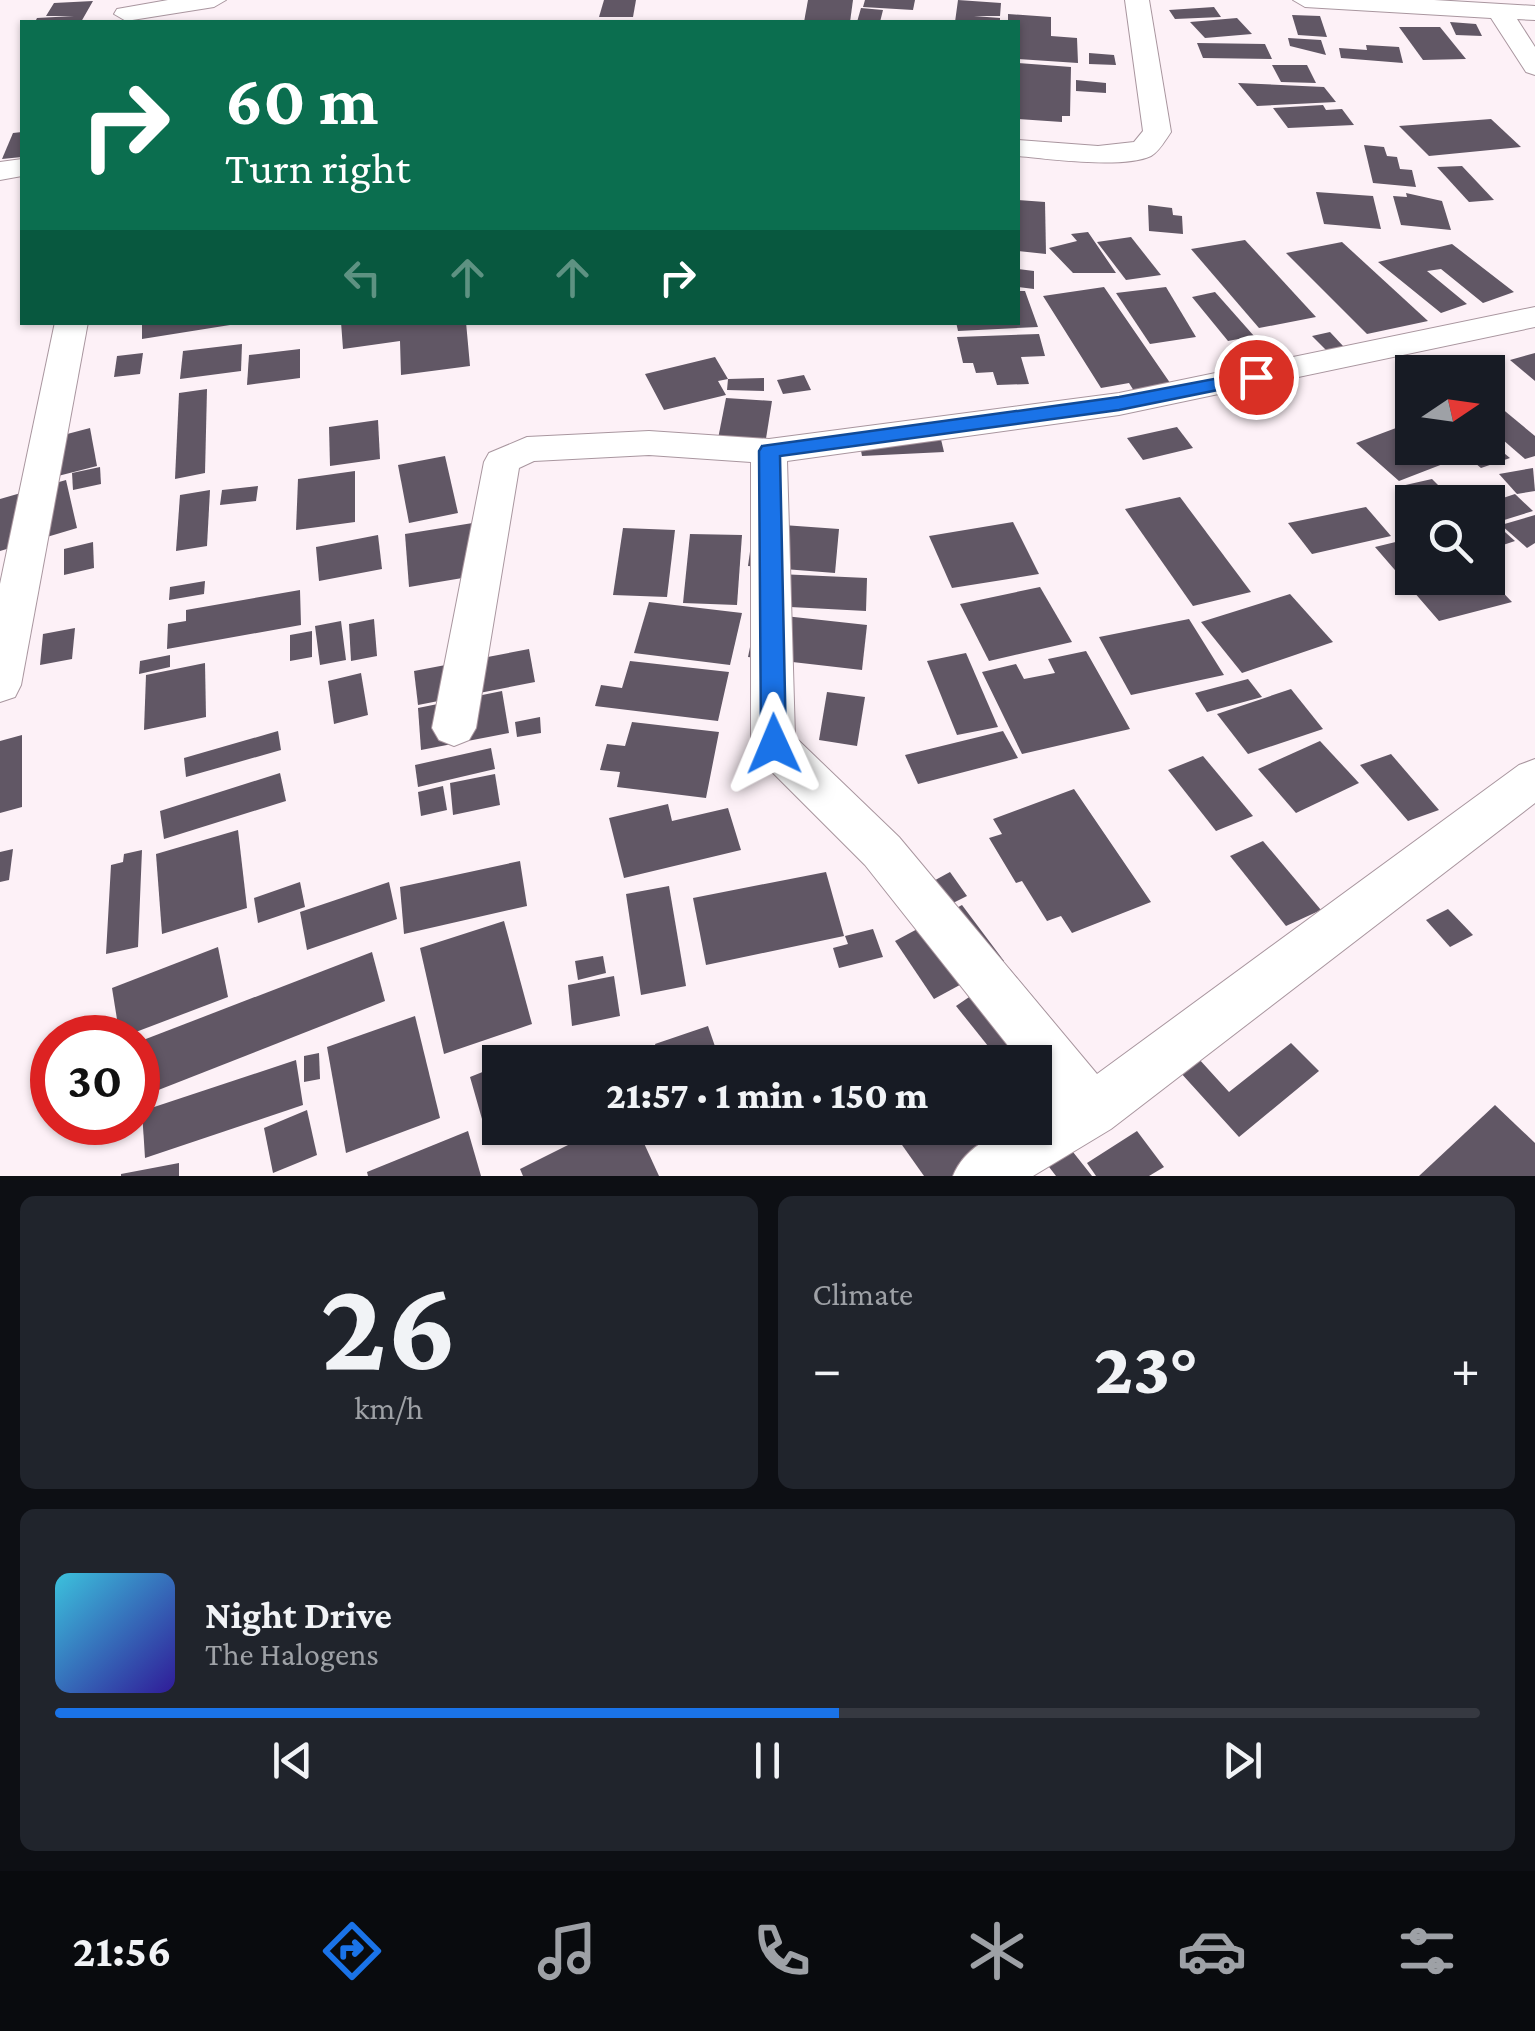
<!DOCTYPE html>
<html lang="en">
<head>
<meta charset="utf-8">
<style>
  body { margin:0; font-family:"Crimson Pro",serif; background:#20242c; color:#f1f3f6; height:100vh; display:flex; flex-direction:column; font-size:38px; white-space:nowrap }
  * { box-sizing:border-box; margin:0 }
  p { font-size:32px; color:#9ea1a6 }
  .icon { flex:none; width:55px; height:55px; fill:none; stroke:currentColor; stroke-width:2; stroke-linecap:round; stroke-linejoin:round }
  .map { position:relative; height:1176px; overflow:hidden }
  .sheet { display:flex; flex-direction:column; gap:20px; padding:20px; background:#0d0f14; flex:1 }
  .sheet>* { flex:none }
  .banner { position:absolute; left:20px; top:20px; width:1000px; height:305px; border-radius:0px; box-shadow:0 2px 8px #0004; background:#0b6e4f; color:#fff; overflow:hidden }
  .needle { width:65px; rotate:77deg }
  .buttons { position:absolute; left:1395px; top:355px; display:grid; gap:20px }
  .buttons a { display:grid; place-items:center; width:110px; height:110px; border-radius:0px; background:#171b24; box-shadow:0 2px 8px #0004; font-size:50px }
  .speed { position:absolute; left:30px; top:1015px; display:flex; gap:20px; font-size:50px; font-weight:700; text-align:center }
  .speed>* { display:grid; place-content:center; width:130px; height:130px; border-radius:50%; background:#171b24; box-shadow:0 2px 8px #0004; line-height:1 }
  .speed .limit { border:15px solid #d22; background:#fff; color:#111 }
  .pin { position:absolute; display:grid; place-items:center; width:85px; height:85px; color:#fff; margin:-42px; border:5px solid #fff; border-radius:50%; box-shadow:0 2px 10px #0007 }
  .me { position:absolute; width:110px; margin:-55px; rotate:359deg; stroke-linejoin:round; filter:drop-shadow(0 0 8px #0008) }
  .turn { display:flex; align-items:center; gap:35px; height:210px; padding:0 40px; font-size:45px }
  .turn .icon { width:130px; height:130px; stroke-width:2.5 }
  .turn b { display:block; font-size:70px; line-height:85px }
  .lanes { display:flex; align-items:center; height:95px; padding:0 40px; background:#0003; justify-content:center; gap:50px; direction:ltr }
  .lanes .off { opacity:.35 }
  .big { font-size:75px; font-weight:800; line-height:1.1 }
  .sheet .card { flex:1; display:flex; flex-direction:column; justify-content:center; gap:15px; min-width:0; padding:0 35px; border-radius:15px; background:#20242c }
  .sheet .dial { align-items:center; gap:0 }
  .dial b { font-size:130px; line-height:1 }
  .song { display:flex; align-items:center; gap:30px }
  .cover { width:120px; height:120px; border-radius:15px; background:linear-gradient(135deg,hsl(190 70% 55%),hsl(250 70% 35%)) }
  .played { height:10px; border-radius:5px; background:linear-gradient(90deg,#1a73e8 55%,#363941 55%) }
  .keys { display:flex; justify-content:space-around; direction:ltr }
  .heat { display:flex; justify-content:space-between; align-items:center; font-size:55px; direction:ltr }
  .sheet .tiles { flex:1; display:grid; gap:20px; grid-template-columns:1fr 1fr }
  .card:last-child { grid-column:span 2 }
  .trip { position:absolute; left:482px; top:1045px; width:570px; height:100px; border-radius:0px; background:#171b24; box-shadow:0 2px 8px #0004; font-weight:800; line-height:100px; text-align:center }
  .menu { display:flex; height:160px; justify-content:space-around; align-items:center; background:#090b0e; color:#9ea1a6 }
  .menu .icon { width:70px; height:70px }
  .menu .current { color:#1a73e8 }
  .menu b { font-size:45px; color:#f1f3f6 }
  .map>svg:first-child { display:block }
  .building { fill:#615765 }
  .lines { fill:none; stroke-linecap:round; stroke-linejoin:round }
  .minor-casing { stroke:#a9969f; stroke-width:2 }
  .minor { fill:#fff; fill-rule:evenodd }
  .route { fill:#1a73e8; stroke:#114b97; stroke-width:2.5 }
</style>
</head>
<body>
<div class="map">
<svg width="1535" height="1176" viewBox="0 0 1535 1176">
  <rect width="100%" height="100%" fill="#fdf1f7"/>
  <g class="building">
    <path d="M 604,0 L 636,0 L 633,17 L 599,17 Z"/>
    <path d="M 808,0 L 853,0 L 850,22 L 804,22 Z"/>
    <path d="M 865,0 L 915,0 L 913,10 L 863,7 Z"/>
    <path d="M 958,0 L 1001,3 L 1000,16 L 974,16 L 1000,18 L 1000,22 L 955,22 Z"/>
    <path d="M 93,1 L 81,22 L 35,22 L 37,18 L 74,16 L 46,16 L 54,3 Z"/>
    <path d="M 1214,7 L 1221,17 L 1175,19 L 1169,10 Z"/>
    <path d="M 861,8 L 883,10 L 880,22 L 857,22 Z"/>
    <path d="M 1008,14 L 1051,17 L 1051,36 L 1077,38 L 1078,63 L 1018,59 L 1018,22 L 1008,22 Z"/>
    <path d="M 1292,15 L 1320,16 L 1327,37 L 1298,35 Z"/>
    <path d="M 1237,18 L 1252,34 L 1205,38 L 1190,22 Z"/>
    <path d="M 1450,22 L 1476,24 L 1482,36 L 1456,35 Z"/>
    <path d="M 1399,27 L 1440,27 L 1466,59 L 1423,60 Z"/>
    <path d="M 1288,38 L 1321,40 L 1326,55 L 1290,46 Z"/>
    <path d="M 1197,43 L 1265,44 L 1272,59 L 1203,58 Z"/>
    <path d="M 1366,45 L 1399,47 L 1403,63 L 1341,58 L 1339,48 L 1367,50 Z"/>
    <path d="M 1089,53 L 1114,55 L 1116,65 L 1089,64 Z"/>
    <path d="M 1018,63 L 1071,67 L 1070,116 L 1062,116 L 1062,122 L 1018,119 Z"/>
    <path d="M 1272,65 L 1307,65 L 1316,83 L 1281,82 Z"/>
    <path d="M 1076,80 L 1106,83 L 1106,93 L 1076,91 Z"/>
    <path d="M 1238,83 L 1324,87 L 1336,102 L 1257,106 Z"/>
    <path d="M 1323,105 L 1326,110 L 1342,109 L 1354,125 L 1288,128 L 1273,108 Z"/>
    <path d="M 1491,119 L 1521,147 L 1429,156 L 1399,126 Z"/>
    <path d="M 22,132 L 22,157 L 2,159 L 13,133 Z"/>
    <path d="M 1364,145 L 1384,147 L 1387,156 L 1397,157 L 1400,169 L 1412,170 L 1416,187 L 1373,183 Z"/>
    <path d="M 1462,166 L 1494,200 L 1469,202 L 1437,167 Z"/>
    <path d="M 1316,192 L 1373,196 L 1381,229 L 1324,224 Z"/>
    <path d="M 1406,193 L 1442,201 L 1451,230 L 1401,225 L 1393,196 L 1407,197 Z"/>
    <path d="M 1018,200 L 1045,202 L 1046,254 L 1018,251 Z"/>
    <path d="M 1148,205 L 1172,208 L 1173,215 L 1182,216 L 1183,234 L 1149,231 Z"/>
    <path d="M 1088,232 L 1116,273 L 1073,273 L 1049,248 L 1077,241 L 1071,234 Z"/>
    <path d="M 1131,237 L 1161,275 L 1126,280 L 1097,242 Z"/>
    <path d="M 1245,240 L 1316,317 L 1259,328 L 1191,249 Z"/>
    <path d="M 1342,242 L 1428,321 L 1367,334 L 1286,253 Z"/>
    <path d="M 1452,244 L 1514,292 L 1483,303 L 1441,269 L 1427,271 L 1467,304 L 1441,313 L 1378,262 Z"/>
    <path d="M 1018,269 L 1034,271 L 1034,289 L 1018,287 Z"/>
    <path d="M 1104,287 L 1177,393 L 1139,399 L 1129,383 L 1101,388 L 1043,296 Z"/>
    <path d="M 1166,287 L 1196,337 L 1150,344 L 1116,293 Z"/>
    <path d="M 1018,291 L 1025,291 L 1038,327 L 958,331 L 956,322 L 1018,322 Z"/>
    <path d="M 1215,292 L 1254,336 L 1228,341 L 1192,297 Z"/>
    <path d="M 142,322 L 230,322 L 230,325 L 142,339 Z"/>
    <path d="M 341,322 L 466,322 L 470,366 L 401,375 L 400,341 L 343,349 Z"/>
    <path d="M 1330,332 L 1344,347 L 1326,350 L 1312,336 Z"/>
    <path d="M 1039,334 L 1045,356 L 1021,357 L 1029,384 L 997,385 L 993,372 L 976,373 L 973,363 L 963,363 L 957,337 Z"/>
    <path d="M 242,344 L 241,371 L 180,379 L 183,351 Z"/>
    <path d="M 300,349 L 300,378 L 247,385 L 249,355 Z"/>
    <path d="M 143,353 L 140,374 L 114,377 L 117,356 Z"/>
    <path d="M 1535,353 L 1535,381 L 1510,360 Z"/>
    <path d="M 715,357 L 728,379 L 764,378 L 764,391 L 727,390 L 728,379 L 718,381 L 726,395 L 664,410 L 645,374 Z"/>
    <path d="M 804,375 L 811,390 L 783,394 L 777,380 Z"/>
    <path d="M 207,389 L 205,473 L 175,479 L 179,393 Z"/>
    <path d="M 726,398 L 772,401 L 764,451 L 716,449 Z"/>
    <path d="M 1500,407 L 1535,436 L 1535,456 L 1525,459 L 1488,427 L 1488,411 Z"/>
    <path d="M 378,420 L 380,459 L 330,466 L 329,427 Z"/>
    <path d="M 1412,422 L 1412,448 L 1450,448 L 1461,457 L 1399,481 L 1356,443 Z"/>
    <path d="M 1177,427 L 1193,448 L 1143,460 L 1127,438 Z"/>
    <path d="M 90,428 L 97,466 L 58,476 L 52,438 Z"/>
    <path d="M 939,431 L 944,452 L 862,456 L 858,435 Z"/>
    <path d="M 1488,440 L 1510,458 L 1481,468 L 1457,448 L 1488,448 Z"/>
    <path d="M 445,456 L 458,513 L 409,523 L 398,465 Z"/>
    <path d="M 100,467 L 101,484 L 73,490 L 72,473 Z"/>
    <path d="M 1533,468 L 1535,491 L 1517,494 L 1499,474 Z"/>
    <path d="M 355,471 L 355,522 L 296,530 L 298,479 Z"/>
    <path d="M 1432,479 L 1443,490 L 1411,497 L 1401,486 Z"/>
    <path d="M 66,480 L 77,528 L 0,551 L 0,499 Z"/>
    <path d="M 258,486 L 256,501 L 220,505 L 222,490 Z"/>
    <path d="M 210,490 L 207,546 L 176,551 L 180,495 Z"/>
    <path d="M 1515,494 L 1533,511 L 1488,525 L 1488,503 Z"/>
    <path d="M 1180,497 L 1251,592 L 1193,606 L 1125,509 Z"/>
    <path d="M 1366,507 L 1391,536 L 1312,554 L 1288,523 Z"/>
    <path d="M 1535,515 L 1535,543 L 1527,548 L 1501,525 Z"/>
    <path d="M 485,521 L 492,573 L 409,587 L 405,534 Z"/>
    <path d="M 1013,522 L 1039,574 L 952,588 L 929,536 Z"/>
    <path d="M 754,523 L 839,529 L 835,573 L 748,566 Z"/>
    <path d="M 1496,524 L 1515,541 L 1497,547 L 1488,538 L 1488,527 Z"/>
    <path d="M 623,528 L 675,530 L 667,597 L 613,595 Z"/>
    <path d="M 690,534 L 742,535 L 737,605 L 683,603 Z"/>
    <path d="M 378,535 L 382,569 L 319,581 L 316,547 Z"/>
    <path d="M 1412,538 L 1412,578 L 1489,578 L 1512,602 L 1439,621 L 1375,547 Z"/>
    <path d="M 93,542 L 94,568 L 64,575 L 64,549 Z"/>
    <path d="M 756,573 L 867,578 L 866,611 L 753,605 Z"/>
    <path d="M 205,581 L 204,594 L 169,600 L 170,587 Z"/>
    <path d="M 1040,587 L 1072,642 L 989,661 L 960,604 Z"/>
    <path d="M 300,590 L 301,625 L 167,649 L 168,624 L 186,621 L 186,610 Z"/>
    <path d="M 1290,594 L 1333,642 L 1242,673 L 1201,622 Z"/>
    <path d="M 649,602 L 742,613 L 730,665 L 634,653 Z"/>
    <path d="M 757,613 L 867,625 L 862,670 L 748,657 Z"/>
    <path d="M 374,619 L 377,656 L 351,661 L 349,624 Z"/>
    <path d="M 1189,619 L 1224,675 L 1131,695 L 1099,637 Z"/>
    <path d="M 341,621 L 346,660 L 320,665 L 315,626 Z"/>
    <path d="M 75,628 L 72,659 L 40,665 L 43,634 Z"/>
    <path d="M 312,631 L 312,657 L 290,661 L 290,635 Z"/>
    <path d="M 529,649 L 535,682 L 418,705 L 414,671 Z"/>
    <path d="M 1086,651 L 1130,729 L 1022,754 L 982,672 L 1016,664 L 1024,679 L 1055,673 L 1048,659 Z"/>
    <path d="M 966,653 L 998,727 L 957,735 L 927,661 Z"/>
    <path d="M 170,655 L 170,667 L 139,674 L 140,661 Z"/>
    <path d="M 630,661 L 729,672 L 718,721 L 595,706 L 601,685 L 622,688 Z"/>
    <path d="M 205,663 L 206,717 L 144,730 L 146,675 Z"/>
    <path d="M 361,673 L 368,715 L 334,724 L 328,681 Z"/>
    <path d="M 1248,679 L 1262,697 L 1207,712 L 1195,693 Z"/>
    <path d="M 1291,689 L 1323,729 L 1248,754 L 1217,714 Z"/>
    <path d="M 502,691 L 509,733 L 421,750 L 418,708 Z"/>
    <path d="M 827,692 L 865,697 L 857,746 L 819,740 Z"/>
    <path d="M 540,717 L 541,733 L 517,737 L 515,722 Z"/>
    <path d="M 632,722 L 719,732 L 706,798 L 617,787 L 620,772 L 600,770 L 607,744 L 625,746 Z"/>
    <path d="M 278,731 L 281,750 L 186,777 L 184,758 Z"/>
    <path d="M 1003,731 L 1018,758 L 918,784 L 905,755 Z"/>
    <path d="M 22,735 L 22,807 L 0,813 L 0,741 Z"/>
    <path d="M 1320,741 L 1359,783 L 1296,813 L 1258,769 Z"/>
    <path d="M 491,748 L 495,769 L 418,787 L 415,765 Z"/>
    <path d="M 1391,754 L 1439,810 L 1408,821 L 1360,765 Z"/>
    <path d="M 1203,756 L 1253,816 L 1216,831 L 1168,770 Z"/>
    <path d="M 280,773 L 286,801 L 164,839 L 160,811 Z"/>
    <path d="M 495,774 L 500,805 L 453,815 L 450,783 Z"/>
    <path d="M 443,786 L 447,810 L 421,816 L 418,792 Z"/>
    <path d="M 1074,789 L 1151,902 L 1072,933 L 1061,916 L 1047,921 L 1022,881 L 1016,883 L 989,838 L 1002,834 L 993,819 Z"/>
    <path d="M 668,804 L 672,821 L 728,808 L 741,850 L 624,878 L 609,818 Z"/>
    <path d="M 238,830 L 247,908 L 162,934 L 156,854 Z"/>
    <path d="M 1263,841 L 1321,910 L 1286,926 L 1230,856 Z"/>
    <path d="M 13,849 L 9,880 L 0,882 L 0,852 Z"/>
    <path d="M 142,850 L 138,947 L 106,954 L 111,865 L 123,862 L 124,854 Z"/>
    <path d="M 520,861 L 527,906 L 404,934 L 400,887 Z"/>
    <path d="M 826,872 L 844,936 L 706,965 L 693,898 Z"/>
    <path d="M 950,872 L 967,896 L 945,907 L 928,884 Z"/>
    <path d="M 300,882 L 305,907 L 258,923 L 254,898 Z"/>
    <path d="M 389,882 L 397,919 L 307,950 L 300,912 Z"/>
    <path d="M 669,886 L 686,986 L 641,995 L 626,894 Z"/>
    <path d="M 962,905 L 1004,961 L 934,999 L 895,941 Z"/>
    <path d="M 1448,909 L 1473,935 L 1450,947 L 1426,920 Z"/>
    <path d="M 504,921 L 532,1024 L 444,1054 L 420,948 Z"/>
    <path d="M 873,929 L 883,957 L 839,968 L 833,948 L 848,944 L 845,936 Z"/>
    <path d="M 218,947 L 228,997 L 120,1038 L 112,988 Z"/>
    <path d="M 372,952 L 385,1001 L 138,1098 L 138,1042 Z"/>
    <path d="M 603,956 L 606,973 L 578,980 L 575,961 Z"/>
    <path d="M 1010,969 L 1055,1023 L 1000,1061 L 956,1006 Z"/>
    <path d="M 614,976 L 620,1016 L 572,1026 L 568,985 Z"/>
    <path d="M 415,1016 L 440,1118 L 346,1153 L 327,1047 Z"/>
    <path d="M 708,1026 L 720,1061 L 661,1062 L 655,1044 Z"/>
    <path d="M 1178,1036 L 1229,1092 L 1291,1043 L 1319,1071 L 1239,1137 L 1160,1050 Z"/>
    <path d="M 541,1049 L 546,1062 L 507,1062 Z"/>
    <path d="M 319,1053 L 320,1079 L 304,1082 L 304,1056 Z"/>
    <path d="M 296,1060 L 303,1105 L 145,1158 L 142,1111 Z"/>
    <path d="M 500,1065 L 500,1128 L 519,1128 L 488,1140 L 470,1077 Z"/>
    <path d="M 1035,1104 L 1092,1176 L 1056,1176 L 1019,1128 L 1035,1128 Z"/>
    <path d="M 1495,1105 L 1535,1143 L 1535,1176 L 1419,1176 Z"/>
    <path d="M 307,1110 L 317,1155 L 273,1173 L 264,1128 Z"/>
    <path d="M 602,1128 L 637,1128 L 659,1176 L 523,1176 L 520,1169 Z"/>
    <path d="M 890,1128 L 992,1128 L 1017,1162 L 997,1176 L 924,1176 Z"/>
    <path d="M 468,1131 L 481,1176 L 368,1176 L 367,1172 Z"/>
    <path d="M 1137,1131 L 1164,1167 L 1149,1176 L 1096,1176 L 1087,1163 Z"/>
    <path d="M 179,1163 L 179,1176 L 121,1176 L 121,1174 Z"/>
  </g>
  <g class="lines">
    <g class="minor-casing">
      <g id="minor">
        <path d="M 168,0 L 226,0 L 214,7 L 126,21 L 114,14 L 117,9 Z"/>
        <path d="M 1125,0 L 1149,0 L 1171,132 C 1166,139 1159,152 1151,156 C 1123,169 1049,159 1018,156 L 1018,140 L 1098,146 L 1134,142 L 1143,131 Z"/>
        <path d="M 1293,0 L 1434,0 L 1535,6 L 1535,20 L 1517,19 L 1535,47 L 1535,75 L 1526,72 L 1491,18 L 1305,7 Z"/>
        <path d="M 22,159 L 22,176 L 0,180 L 0,162 Z"/>
        <path d="M 1535,307 L 1535,327 L 1119,415 L 787,461 L 795,737 L 899,837 L 1097,1074 L 1519,765 L 1535,759 L 1535,803 L 1111,1129 L 1033,1176 L 953,1176 C 966,1144 1002,1128 1035,1128 L 1035,1113 L 1052,1103 L 1035,1081 L 1035,1062 L 1021,1062 L 865,865 L 757,757 L 751,744 L 751,462 L 649,455 L 534,461 L 519,468 L 476,728 L 469,740 L 454,746 L 439,740 L 432,728 L 484,462 L 489,453 L 527,437 L 649,431 L 769,439 L 1119,393 Z"/>
        <path d="M 55,322 L 88,322 L 21,685 L 15,697 L 0,702 L 0,584 Z"/>
      </g>
    </g>
    <use href="#minor" class="minor"/>
  </g>
  <path class="route" d="M 1256,371 L 1265,377 L 1262,381 L 1119,410 L 780,456 L 786,744 L 782,751 L 765,751 L 761,744 L 759,451 L 762,446 L 1119,397 Z"/>
</svg>
<div class="buttons">
<a><svg class="needle" viewBox="-14 -14 28 28"><path d="M0-13l5 13h-10z" fill="#e53935"/><path d="M0 13l5-13h-10z" fill="#9ea1a6"/></svg></a>
<a><svg class="icon" aria-label="search" viewBox="0 0 24 24"><circle cx="10" cy="10" r="6"/><path d="M15 15l6 6"/></svg></a>
</div>
<div class="speed"><div class="limit">30</div></div>
<div class="pin" style="left:1256px;top:377px;background:#d93025"><svg class="icon" aria-label="arrive" viewBox="0 0 24 24"><path d="M6 21V4h12l-3 4 3 4H6"/></svg></div>
<svg class="me" style="left:774px;top:744px" viewBox="-20 -20 40 40"><path d="M0-17L14 15 0 8-14 15z" fill="#1a73e8" stroke="#fff" stroke-width="4"/></svg>
<div class="trip">21:57 · 1 min · 150 m</div>
<div class="banner">
<div class="turn"><svg class="icon" aria-label="right" viewBox="0 0 24 24"><path d="M7 20v-9h11M14 6l5 5-5 5"/></svg><div><b>60 m</b>Turn right</div></div>
<div class="lanes"><svg class="icon off" aria-label="left" viewBox="0 0 24 24"><path d="M17 20v-9H6M10 6l-5 5 5 5"/></svg><svg class="icon off" aria-label="ahead" viewBox="0 0 24 24"><path d="M12 20V5M6 11l6-6 6 6"/></svg><svg class="icon off" aria-label="ahead" viewBox="0 0 24 24"><path d="M12 20V5M6 11l6-6 6 6"/></svg><svg class="icon" aria-label="right" viewBox="0 0 24 24"><path d="M7 20v-9h11M14 6l5 5-5 5"/></svg></div>
</div>
</div>
<section class="sheet">
<div class="tiles">
<div class="card dial"><b>26</b><p>km/h</p></div>
<div class="card"><p>Climate</p>
<div class="heat"><a>−</a><b class="big">23°</b><a>+</a></div>
</div>
<div class="card">
<div class="song"><i class="cover"></i><div><b>Night Drive</b><p>The Halogens</p></div></div>
<div class="played"></div>
<div class="keys"><svg class="icon" aria-label="previous" viewBox="0 0 24 24"><path d="M18 5L8 12l10 7zM5 5v14"/></svg><svg class="icon" aria-label="pause" viewBox="0 0 24 24"><path d="M8 5v14M16 5v14"/></svg><svg class="icon" aria-label="next" viewBox="0 0 24 24"><path d="M6 5l10 7-10 7zM19 5v14"/></svg></div>
</div>
</div>
</section>
<nav class="menu">
<b>21:56</b>
<svg class="icon current" aria-label="directions" viewBox="0 0 24 24"><path d="M12 3l9 9-9 9-9-9zM9 14v-3h6M13 9l2 2-2 2"/></svg>
<svg class="icon" aria-label="music" viewBox="0 0 24 24"><path d="M9 18V5l10-2v13"/><circle cx="6" cy="18" r="3"/><circle cx="16" cy="16" r="3"/></svg>
<svg class="icon" aria-label="phone" viewBox="0 0 24 24"><path d="M5 4h4l2 5-3 2q2 4 5 5l2-3 5 2v4C11 20 4 13 5 4z"/></svg>
<svg class="icon" aria-label="climate" viewBox="0 0 24 24"><path d="M12 3v18M4 7l16 10M4 17L20 7"/></svg>
<svg class="icon" aria-label="car" viewBox="0 0 24 24"><path d="M5 17H2v-5l4-1 3-4h7l3 4 3 1v5h-3M9 17h6M6 11h13"/><circle cx="7" cy="17" r="2"/><circle cx="17" cy="17" r="2"/></svg>
<svg class="icon" aria-label="filters" viewBox="0 0 24 24"><path d="M4 7h16M4 17h16"/><circle cx="9" cy="7" r="2"/><circle cx="15" cy="17" r="2"/></svg>
</nav>
</body>
</html>
